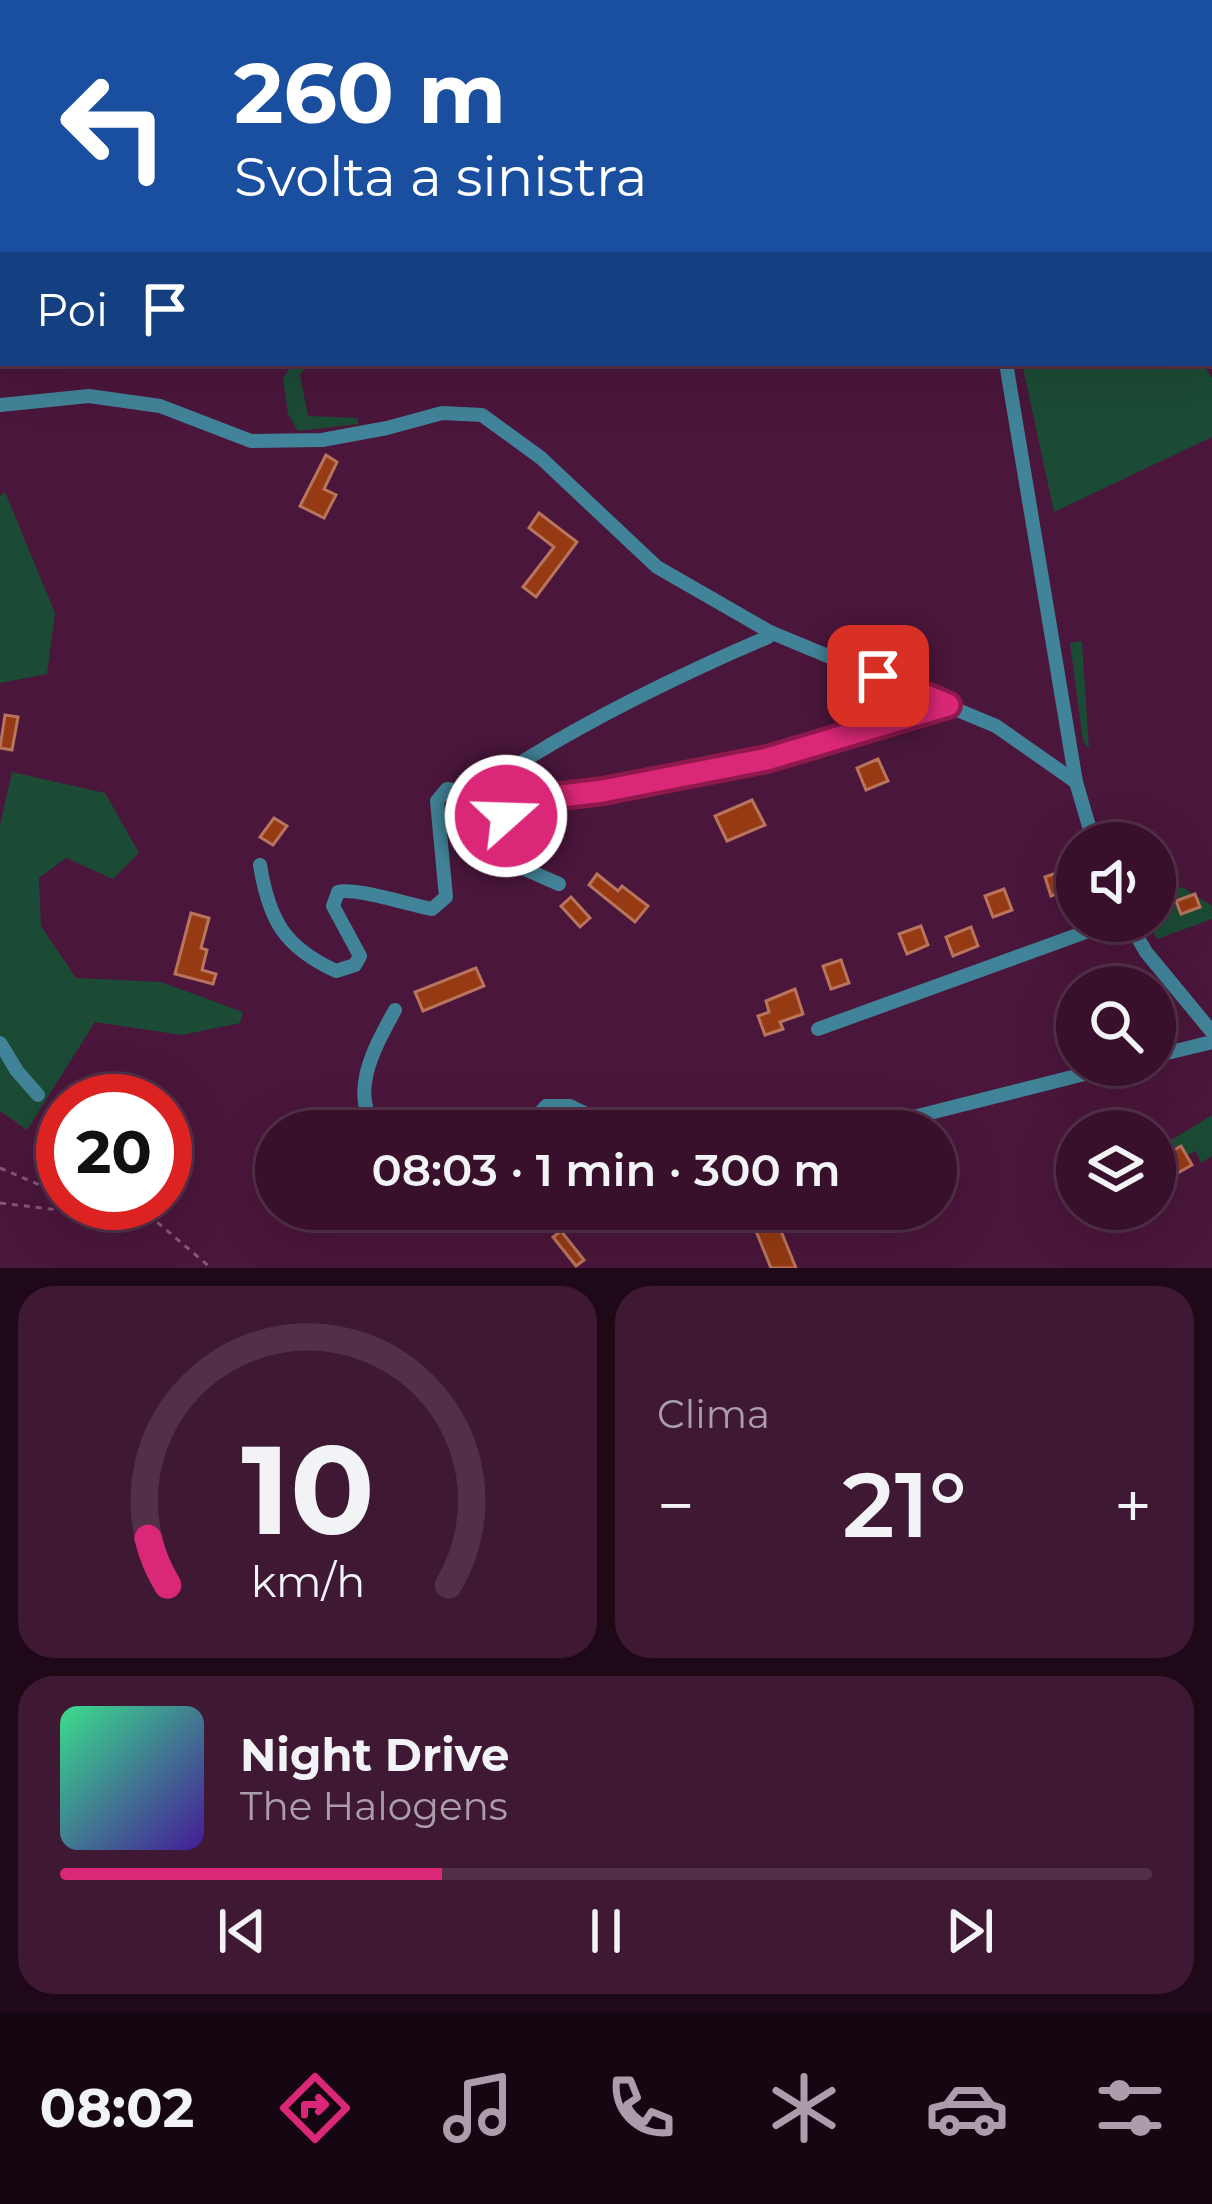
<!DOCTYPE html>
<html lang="it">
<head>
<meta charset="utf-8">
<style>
  body { margin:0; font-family:Montserrat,sans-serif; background:#3f1934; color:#f1f3f6; height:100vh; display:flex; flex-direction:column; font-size:45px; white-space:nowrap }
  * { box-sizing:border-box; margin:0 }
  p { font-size:39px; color:#ab9da9 }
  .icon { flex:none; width:66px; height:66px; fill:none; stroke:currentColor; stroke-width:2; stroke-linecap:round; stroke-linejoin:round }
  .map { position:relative; height:1268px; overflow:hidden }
  .panel { display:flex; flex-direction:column; gap:18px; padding:18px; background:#1f0918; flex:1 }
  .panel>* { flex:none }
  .banner { position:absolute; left:0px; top:0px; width:1212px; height:366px; box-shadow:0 12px 48px #0002,0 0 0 3px #523048; background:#1a4fa0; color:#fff; overflow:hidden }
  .fabs { position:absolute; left:1056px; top:822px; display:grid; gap:24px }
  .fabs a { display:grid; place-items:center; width:120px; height:120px; border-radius:50%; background:#38102c; box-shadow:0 12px 48px #0002,0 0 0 3px #523048; font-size:60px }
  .speed { position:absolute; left:36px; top:1074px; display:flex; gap:24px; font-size:60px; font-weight:700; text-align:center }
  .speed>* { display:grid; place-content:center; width:156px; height:156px; border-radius:50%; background:#38102c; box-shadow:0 12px 48px #0002,0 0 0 3px #523048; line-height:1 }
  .speed .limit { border:18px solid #d22; background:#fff; color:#111 }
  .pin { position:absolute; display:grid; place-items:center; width:102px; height:102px; color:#fff; margin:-51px; border-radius:24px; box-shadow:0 6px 18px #0006 }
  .me { position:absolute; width:132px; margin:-66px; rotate:70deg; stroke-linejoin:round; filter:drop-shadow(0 0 9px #0008) }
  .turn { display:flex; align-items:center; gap:42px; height:252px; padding:0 36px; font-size:54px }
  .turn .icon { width:156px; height:156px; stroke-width:2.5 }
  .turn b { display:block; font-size:84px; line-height:102px }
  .then { display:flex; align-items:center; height:114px; padding:0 36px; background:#0003; gap:24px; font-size:45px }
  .big { font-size:90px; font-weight:600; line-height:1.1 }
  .panel .tile { flex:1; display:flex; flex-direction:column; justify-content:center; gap:18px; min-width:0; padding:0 42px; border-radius:36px; background:#3f1934 }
  .panel .dial { align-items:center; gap:0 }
  .dial svg { height:312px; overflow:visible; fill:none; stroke:#523048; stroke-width:7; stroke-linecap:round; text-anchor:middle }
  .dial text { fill:#f1f3f6; stroke:none }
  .song { display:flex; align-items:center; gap:36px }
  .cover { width:144px; height:144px; border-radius:18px; background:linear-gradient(135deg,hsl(150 70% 55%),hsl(260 70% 35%)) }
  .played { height:12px; border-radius:6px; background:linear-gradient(90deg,#db2777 35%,#523048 35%) }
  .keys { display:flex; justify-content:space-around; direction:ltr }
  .heat { display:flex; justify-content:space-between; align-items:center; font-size:66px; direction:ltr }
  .panel .tiles { flex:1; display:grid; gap:18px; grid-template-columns:1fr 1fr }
  .tile:last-child { grid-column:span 2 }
  .trip { position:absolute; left:255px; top:1110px; width:702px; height:120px; border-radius:60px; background:#38102c; box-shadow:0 12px 48px #0002,0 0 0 3px #523048; font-weight:600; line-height:120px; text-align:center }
  .menu { display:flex; height:192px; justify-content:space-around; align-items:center; background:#160612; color:#ab9da9 }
  .menu .icon { width:84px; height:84px }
  .menu .on { color:#db2777 }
  .menu b { font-size:54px; color:#f1f3f6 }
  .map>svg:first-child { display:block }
  .green { fill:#1b4b35 }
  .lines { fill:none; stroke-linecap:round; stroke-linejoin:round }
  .stream { stroke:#120841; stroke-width:3 }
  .building { fill:#953a13; stroke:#b8745c; stroke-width:3 }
  .path { stroke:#815875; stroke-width:3; stroke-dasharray:6 6; stroke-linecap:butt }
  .minor { stroke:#418398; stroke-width:14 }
  .rail { stroke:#ae8fa5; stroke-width:3; stroke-dasharray:15 15; stroke-linecap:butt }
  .route-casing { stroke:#8e194d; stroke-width:30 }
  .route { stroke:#db2777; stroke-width:21 }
</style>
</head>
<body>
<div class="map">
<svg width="1212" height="1268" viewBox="0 0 1212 1268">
  <rect width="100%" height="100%" fill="#4a163b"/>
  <g class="green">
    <path d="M 0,0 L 254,0 L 256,3 L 3,3 L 0,153 Z"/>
    <path d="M 294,363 L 309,363 L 300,375 L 308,416 L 358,418 L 358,424 L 298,431 L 288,414 L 283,378 Z"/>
    <path d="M 1022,363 L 1202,363 L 1212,378 L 1212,437 L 1054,512 Z"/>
    <path d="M 5,492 L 55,613 L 47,674 L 0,683 L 0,496 Z"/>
    <path d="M 1082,641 L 1089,749 L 1083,741 L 1070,643 Z"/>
    <path d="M 12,772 L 105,793 L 139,853 L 113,879 L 66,858 L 39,878 L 41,926 L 76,978 L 161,982 L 243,1012 L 240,1023 L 182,1035 L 95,1022 L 27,1130 L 0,1111 L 0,825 Z"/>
    <path d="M 1182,887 L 1212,906 L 1212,919 L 1157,939 L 1147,921 L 1155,921 L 1155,896 Z"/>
    <path d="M 1212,1115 L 1212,1156 L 1201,1163 L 1196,1151 L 1155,1171 L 1155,1150 Z"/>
  </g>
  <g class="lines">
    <path class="stream" d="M 1053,0 L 1054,3"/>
  </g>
  <g class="building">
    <path d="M 326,455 L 337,462 L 324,489 L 336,495 L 324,518 L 300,506 Z"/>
    <path d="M 539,513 L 577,542 L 536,597 L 523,587 L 554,547 L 529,528 Z"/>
    <path d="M 5,715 L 18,717 L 12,750 L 0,748 Z"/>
    <path d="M 878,759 L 888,781 L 866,790 L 857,768 Z"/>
    <path d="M 752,800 L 765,825 L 727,841 L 715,816 Z"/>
    <path d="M 274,818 L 287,826 L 273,845 L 260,837 Z"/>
    <path d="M 1068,869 L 1075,887 L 1051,896 L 1045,877 Z"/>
    <path d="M 597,874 L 618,891 L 622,886 L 648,906 L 635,922 L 589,885 Z"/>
    <path d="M 1004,889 L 1012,910 L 993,917 L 985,896 Z"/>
    <path d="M 1195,894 L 1200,907 L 1181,914 L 1176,901 Z"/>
    <path d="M 571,897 L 590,918 L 580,927 L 561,906 Z"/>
    <path d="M 191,913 L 209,918 L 201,948 L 207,950 L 202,970 L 216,974 L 213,984 L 175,974 Z"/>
    <path d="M 921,926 L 928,945 L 907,954 L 899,934 Z"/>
    <path d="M 971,927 L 978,946 L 953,956 L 946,937 Z"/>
    <path d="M 841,960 L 849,983 L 831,989 L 823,966 Z"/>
    <path d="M 476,968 L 484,986 L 423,1011 L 415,992 Z"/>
    <path d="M 795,989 L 803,1014 L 780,1022 L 783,1029 L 765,1035 L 758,1016 L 769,1012 L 766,1001 Z"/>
    <path d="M 1181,1146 L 1192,1165 L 1158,1184 L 1155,1161 Z"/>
    <path d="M 747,1209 L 772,1209 L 796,1268 L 771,1268 Z"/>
    <path d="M 561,1231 L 584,1260 L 576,1266 L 553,1237 Z"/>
  </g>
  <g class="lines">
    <g class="path">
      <path d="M 620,0 L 628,3"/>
      <path d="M 979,0 L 982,3"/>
      <path d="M 1209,304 L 1212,308"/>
      <path d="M 0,1168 L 63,1195"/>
      <path d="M 0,1203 L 101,1215 L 109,1211"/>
      <path d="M 88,1203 L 157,1222 L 211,1268"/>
    </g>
    <g class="minor">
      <path d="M 870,0 L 872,3"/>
      <path d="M 1006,363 L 1076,782 L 1094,843"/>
      <path d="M 0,405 L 89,396 L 160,406 L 251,441 L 322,440 L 387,428 L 442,413 L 482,415 L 541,458 L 657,567 L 770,632 L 996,726 L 1076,782"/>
      <path d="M 260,865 C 269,920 284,947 336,971 L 355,965 L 360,956 L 333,906 L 338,892 C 355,887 410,905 432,909 L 446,897 L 437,801 L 447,789 L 484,796 C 502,786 508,770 525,760 C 603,712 684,673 768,637 L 770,632"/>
      <path d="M 559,884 L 493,855 L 484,847 L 483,832 L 528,800 L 603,791 L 767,759 L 948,705"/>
      <path d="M 1128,921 L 1146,952 L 1212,1032"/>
      <path d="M 818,1029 L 1116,921"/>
      <path d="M 0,1043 L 17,1071 L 38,1095"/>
      <path d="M 1155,1056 L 1212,1042"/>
      <path d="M 379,1131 C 346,1095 376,1045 395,1010"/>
      <path d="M 524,1131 L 546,1106 L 570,1106 L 621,1131"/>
      <path d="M 858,1131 L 1120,1065"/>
    </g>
    <g class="rail">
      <path d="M 938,0 L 941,3"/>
      <path d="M 1209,347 L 1212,352"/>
    </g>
  </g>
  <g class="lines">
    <g class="route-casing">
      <path id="route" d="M 506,816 L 528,800 L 603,791 L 767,759 L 948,705 L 878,676"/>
    </g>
    <use href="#route" class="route"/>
  </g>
</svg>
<div class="fabs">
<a><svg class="icon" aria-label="sound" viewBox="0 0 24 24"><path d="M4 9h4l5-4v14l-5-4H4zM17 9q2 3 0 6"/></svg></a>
<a><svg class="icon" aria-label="search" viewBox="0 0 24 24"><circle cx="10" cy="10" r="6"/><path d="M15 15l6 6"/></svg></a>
<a><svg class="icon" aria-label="layers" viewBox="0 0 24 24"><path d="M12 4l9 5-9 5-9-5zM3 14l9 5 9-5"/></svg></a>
</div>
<div class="speed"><div class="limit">20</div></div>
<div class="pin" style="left:878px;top:676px;background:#d93025"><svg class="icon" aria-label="arrive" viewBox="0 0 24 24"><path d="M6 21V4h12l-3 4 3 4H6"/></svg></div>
<svg class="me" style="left:506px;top:816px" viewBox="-20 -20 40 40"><circle r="17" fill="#db2777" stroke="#fff" stroke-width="3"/><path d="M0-11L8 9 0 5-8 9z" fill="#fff"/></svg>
<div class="trip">08:03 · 1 min · 300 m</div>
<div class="banner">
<div class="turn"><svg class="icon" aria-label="left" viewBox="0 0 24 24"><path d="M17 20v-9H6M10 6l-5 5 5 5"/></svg><div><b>260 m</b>Svolta a sinistra</div></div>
<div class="then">Poi<svg class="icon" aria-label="arrive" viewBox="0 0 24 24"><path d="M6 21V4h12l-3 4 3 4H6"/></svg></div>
</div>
</div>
<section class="panel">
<div class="tiles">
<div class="tile dial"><svg viewBox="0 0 100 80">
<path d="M14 69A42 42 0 1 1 86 69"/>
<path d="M14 69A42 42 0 0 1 9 57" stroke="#db2777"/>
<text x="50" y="56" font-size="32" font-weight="700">10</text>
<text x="50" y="72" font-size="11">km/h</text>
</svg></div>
<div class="tile"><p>Clima</p>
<div class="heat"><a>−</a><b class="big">21°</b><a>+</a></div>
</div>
<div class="tile">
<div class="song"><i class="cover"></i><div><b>Night Drive</b><p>The Halogens</p></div></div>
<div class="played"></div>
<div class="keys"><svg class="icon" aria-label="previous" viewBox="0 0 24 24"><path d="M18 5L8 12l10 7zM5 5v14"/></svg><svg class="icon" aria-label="pause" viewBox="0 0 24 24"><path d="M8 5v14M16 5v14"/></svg><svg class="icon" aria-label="next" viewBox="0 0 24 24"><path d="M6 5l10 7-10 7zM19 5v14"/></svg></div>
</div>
</div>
</section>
<nav class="menu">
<b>08:02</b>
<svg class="icon on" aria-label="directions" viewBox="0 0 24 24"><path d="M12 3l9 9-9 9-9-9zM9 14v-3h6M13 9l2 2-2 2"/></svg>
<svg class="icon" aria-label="music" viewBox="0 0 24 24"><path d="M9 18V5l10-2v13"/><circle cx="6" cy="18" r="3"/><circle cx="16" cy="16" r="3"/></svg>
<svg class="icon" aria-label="phone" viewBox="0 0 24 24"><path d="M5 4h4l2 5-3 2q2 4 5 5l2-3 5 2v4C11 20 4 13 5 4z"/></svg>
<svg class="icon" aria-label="climate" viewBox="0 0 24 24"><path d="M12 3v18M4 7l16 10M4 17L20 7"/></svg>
<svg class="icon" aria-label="car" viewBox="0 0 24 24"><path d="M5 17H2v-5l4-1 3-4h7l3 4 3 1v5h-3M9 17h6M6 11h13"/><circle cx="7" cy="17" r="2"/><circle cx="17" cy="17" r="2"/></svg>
<svg class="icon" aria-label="filters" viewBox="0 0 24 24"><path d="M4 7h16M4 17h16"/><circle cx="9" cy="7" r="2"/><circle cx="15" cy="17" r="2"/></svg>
</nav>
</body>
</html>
